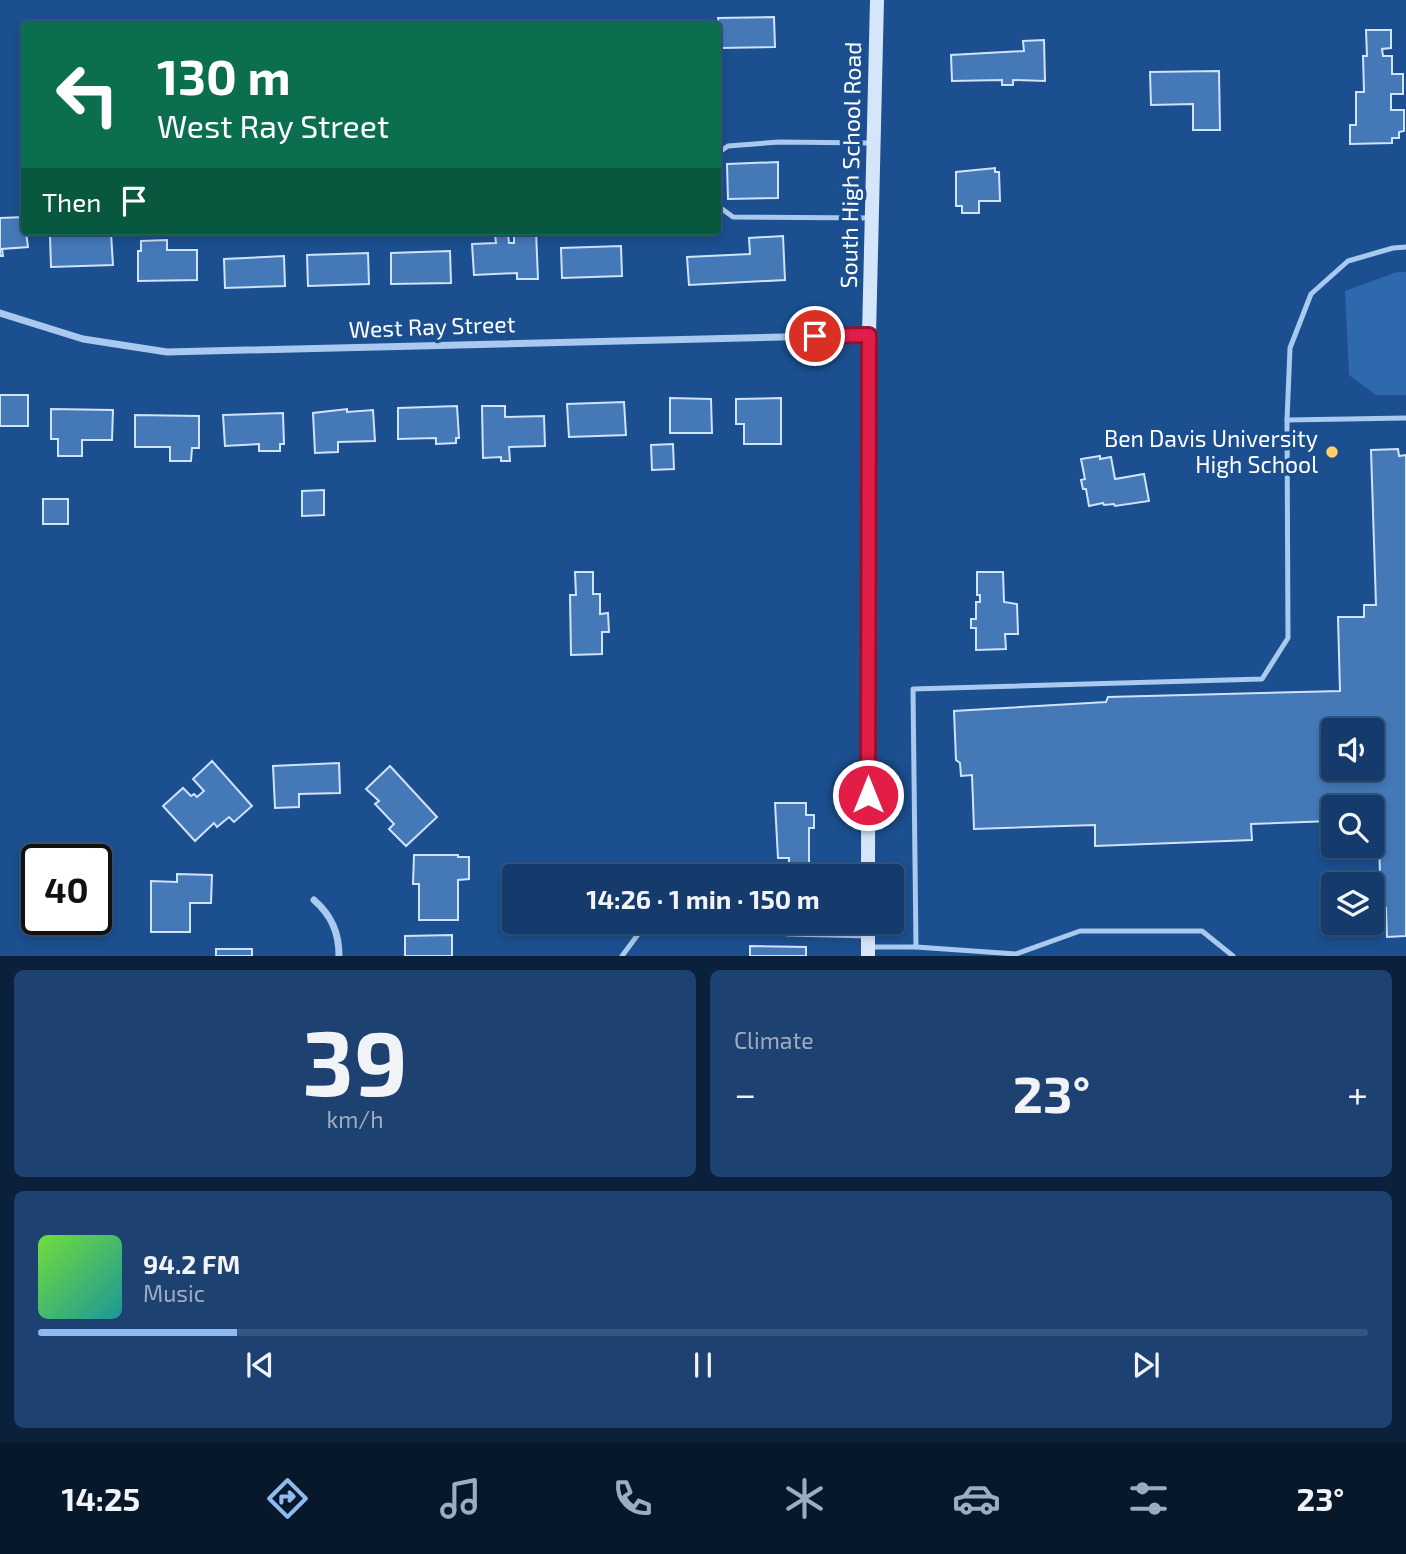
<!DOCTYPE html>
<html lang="en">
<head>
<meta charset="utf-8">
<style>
  body { margin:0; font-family:"Exo 2",sans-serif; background:#1d4271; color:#f1f3f6; height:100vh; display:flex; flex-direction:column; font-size:26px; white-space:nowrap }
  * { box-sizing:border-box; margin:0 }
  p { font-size:23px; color:#9dadc1 }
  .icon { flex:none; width:38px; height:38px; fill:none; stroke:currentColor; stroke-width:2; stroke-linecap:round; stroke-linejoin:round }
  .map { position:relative; height:956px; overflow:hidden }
  .drawer { display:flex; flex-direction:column; gap:14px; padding:14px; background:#0b203b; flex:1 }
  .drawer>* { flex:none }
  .hud { position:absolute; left:21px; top:21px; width:700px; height:214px; border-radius:7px; box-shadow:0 4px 10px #0003,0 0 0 2px #33557e; background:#0b6e4f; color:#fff; overflow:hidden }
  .controls { position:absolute; left:1321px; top:718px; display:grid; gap:14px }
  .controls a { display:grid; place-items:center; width:63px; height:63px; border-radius:7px; background:#143b6b; box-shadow:0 4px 10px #0003,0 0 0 2px #33557e; font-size:35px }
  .speed { position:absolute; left:21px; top:844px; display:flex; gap:14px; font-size:35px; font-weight:700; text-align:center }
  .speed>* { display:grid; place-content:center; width:91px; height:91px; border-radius:50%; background:#143b6b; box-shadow:0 4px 10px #0003,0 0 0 2px #33557e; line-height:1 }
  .speed .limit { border:4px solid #111; border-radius:10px; background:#fff; color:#111 }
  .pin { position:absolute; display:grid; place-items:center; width:60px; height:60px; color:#fff; margin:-30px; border:4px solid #fff; border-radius:50%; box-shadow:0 2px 7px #0007 }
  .me { position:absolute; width:77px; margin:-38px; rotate:0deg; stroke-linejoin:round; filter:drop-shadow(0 0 5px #0008) }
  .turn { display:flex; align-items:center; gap:24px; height:147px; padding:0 21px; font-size:32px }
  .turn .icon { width:91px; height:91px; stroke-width:2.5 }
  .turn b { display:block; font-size:49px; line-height:60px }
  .then { display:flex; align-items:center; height:66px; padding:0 21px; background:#0003; gap:14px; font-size:26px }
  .big { font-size:52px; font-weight:700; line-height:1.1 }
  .drawer .widget { flex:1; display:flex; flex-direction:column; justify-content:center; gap:10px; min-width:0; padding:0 24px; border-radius:10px; background:#1d4271 }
  .drawer .dial { align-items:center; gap:0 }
  .dial b { font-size:91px; line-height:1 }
  .song { display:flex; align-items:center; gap:21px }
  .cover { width:84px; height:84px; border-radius:10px; background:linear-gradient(135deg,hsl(100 70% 55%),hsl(180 70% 35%)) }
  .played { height:7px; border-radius:4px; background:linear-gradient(90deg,#90b9f0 15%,#33557e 15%) }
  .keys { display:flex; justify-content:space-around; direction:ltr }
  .heat { display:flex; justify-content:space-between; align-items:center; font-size:38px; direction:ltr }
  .drawer .tiles { flex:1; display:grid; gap:14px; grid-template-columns:1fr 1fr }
  .widget:last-child { grid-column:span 2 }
  .trip { position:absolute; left:502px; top:864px; width:402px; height:70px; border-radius:7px; background:#143b6b; box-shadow:0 4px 10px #0003,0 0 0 2px #33557e; font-weight:700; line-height:70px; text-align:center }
  .dock { display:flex; height:112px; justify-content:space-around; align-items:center; background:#08182b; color:#9dadc1 }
  .dock .icon { width:49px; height:49px }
  .dock .current { color:#90b9f0 }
  .dock b { font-size:32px; color:#f1f3f6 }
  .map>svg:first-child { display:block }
  .green { fill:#2e69ad }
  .building { fill:#4478b7; stroke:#cfe3fa; stroke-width:2; fill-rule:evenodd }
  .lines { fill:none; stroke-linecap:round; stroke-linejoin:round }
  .lane { stroke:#a9c9ee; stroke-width:5 }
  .street { stroke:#a9c9ee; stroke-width:7 }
  .secondary { stroke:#d6e6fa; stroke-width:14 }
  .route-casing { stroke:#92132f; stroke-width:18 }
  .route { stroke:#e11d48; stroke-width:12 }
  .poi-dot { fill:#ffd166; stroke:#1b4f8f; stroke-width:2.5 }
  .labels { text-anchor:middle; stroke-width:7; stroke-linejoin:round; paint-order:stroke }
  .street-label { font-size:23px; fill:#fff; stroke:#1b4f8f }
  .poi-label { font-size:23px; fill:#fff; stroke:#1b4f8f; text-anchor:end }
</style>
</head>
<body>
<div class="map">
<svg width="1406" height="956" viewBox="0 0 1406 956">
  <rect width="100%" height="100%" fill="#1b4f8f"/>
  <path class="green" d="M 1397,272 L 1406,272 L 1406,395 L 1376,395 L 1349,375 L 1345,291 Z"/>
  <g class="building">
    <path d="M 774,17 L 775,47 L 720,48 L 718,18 Z"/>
    <path d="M 1366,30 L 1391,30 L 1391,48 L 1382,49 L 1383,56 L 1392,56 L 1392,74 L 1403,74 L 1403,94 L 1391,94 L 1391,110 L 1404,110 L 1404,131 L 1399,132 L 1399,138 L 1392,138 L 1392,143 L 1350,144 L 1350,125 L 1356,125 L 1356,92 L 1364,92 L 1363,56 L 1367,56 Z"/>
    <path d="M 1044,40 L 1045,81 L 1013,80 L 1013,85 L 1002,85 L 1002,80 L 952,81 L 951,55 L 1024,51 L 1023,41 Z"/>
    <path d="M 1219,71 L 1220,130 L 1193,130 L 1193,104 L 1151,105 L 1150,72 Z"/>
    <path d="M 778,162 L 778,198 L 728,199 L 727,164 Z"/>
    <path d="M 995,168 L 995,172 L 999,172 L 1000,201 L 979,201 L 979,213 L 962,213 L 962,206 L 956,206 L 956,172 Z"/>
    <path d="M 24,217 L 28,247 L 2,249 L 3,256 L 0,256 L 0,218 Z"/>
    <path d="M 216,231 L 242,231 L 242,235 L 216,236 Z"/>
    <path d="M 514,231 L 536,231 L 538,279 L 517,279 L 517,273 L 474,275 L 472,244 L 496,243 L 495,234 L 508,234 L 509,243 L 514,243 Z"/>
    <path d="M 111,233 L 113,265 L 51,267 L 50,236 Z"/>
    <path d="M 783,236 L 785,280 L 689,285 L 687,257 L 750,254 L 749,238 Z"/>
    <path d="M 167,240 L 167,250 L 197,250 L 197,280 L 138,281 L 138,251 L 141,251 L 141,241 Z"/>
    <path d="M 621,246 L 622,276 L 562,278 L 561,248 Z"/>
    <path d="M 450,251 L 451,283 L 391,284 L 391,253 Z"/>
    <path d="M 368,253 L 369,284 L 308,286 L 307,255 Z"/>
    <path d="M 284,256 L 285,286 L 225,288 L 224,259 Z"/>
    <rect x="0" y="395" width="28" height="31"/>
    <path d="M 670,398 L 711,399 L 712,433 L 670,433 Z"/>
    <path d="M 781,398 L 781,444 L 744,444 L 744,424 L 736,424 L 736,399 Z"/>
    <path d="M 624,402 L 626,435 L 569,437 L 567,404 Z"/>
    <path d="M 457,406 L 459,438 L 456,438 L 456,443 L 436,444 L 436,438 L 398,439 L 398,408 Z"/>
    <path d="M 482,406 L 505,406 L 505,417 L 544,416 L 545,446 L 509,447 L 510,461 L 501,461 L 501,457 L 483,458 Z"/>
    <path d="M 51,409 L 113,410 L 112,440 L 82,440 L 82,456 L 58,456 L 58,439 L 51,439 Z"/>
    <path d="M 347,409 L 347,412 L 373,410 L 375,441 L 338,442 L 338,452 L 315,453 L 313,413 Z"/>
    <path d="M 283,413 L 284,444 L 280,444 L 280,451 L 259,451 L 259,444 L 225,446 L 223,415 Z"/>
    <path d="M 135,415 L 199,416 L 199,448 L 192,448 L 191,461 L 170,461 L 170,447 L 135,447 Z"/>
    <path d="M 673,444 L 674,469 L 652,470 L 651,445 Z"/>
    <path d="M 1398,449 L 1399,456 L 1406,455 L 1406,936 L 1387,937 L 1386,908 L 1381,909 L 1379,841 L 1372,841 L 1372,807 L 1334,807 L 1334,843 L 1332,821 L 1251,824 L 1252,840 L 1095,846 L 1095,825 L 974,829 L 972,775 L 961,776 L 960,763 L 956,760 L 954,711 L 1106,702 L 1108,697 L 1340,691 L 1338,617 L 1364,617 L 1364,605 L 1376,605 L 1371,450 ZM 1334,730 L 1372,730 L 1372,768 L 1334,768 Z"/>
    <path d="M 1100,456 L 1100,459 L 1111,457 L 1115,479 L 1144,474 L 1149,501 L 1115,506 L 1114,504 L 1104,505 L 1103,503 L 1089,506 L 1086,489 L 1083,489 L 1081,480 L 1085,479 L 1081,459 Z"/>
    <path d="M 324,490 L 324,515 L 302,516 L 302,491 Z"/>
    <rect x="43" y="499" width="25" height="25"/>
    <path d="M 575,572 L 593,572 L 593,594 L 600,594 L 600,614 L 608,613 L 609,632 L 602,632 L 602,654 L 571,655 L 570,595 L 576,595 Z"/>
    <path d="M 977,572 L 1003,572 L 1004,602 L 1017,604 L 1018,634 L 1005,634 L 1006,649 L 976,650 L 976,628 L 971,628 L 971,619 L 976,619 L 976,602 L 980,602 L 980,595 L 977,595 Z"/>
    <path d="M 212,761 L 252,806 L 234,822 L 229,817 L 217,827 L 214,823 L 195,841 L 163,806 L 183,788 L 191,796 L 194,794 L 197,797 L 204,791 L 193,779 Z"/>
    <path d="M 339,763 L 340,793 L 299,794 L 299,807 L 275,808 L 273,766 Z"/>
    <path d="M 390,766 L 437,817 L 406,846 L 389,829 L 394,824 L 375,804 L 379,801 L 366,789 Z"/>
    <path d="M 775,803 L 806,803 L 806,815 L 814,815 L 814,828 L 809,828 L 809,864 L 789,864 L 789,858 L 778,858 Z"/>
    <path d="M 414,855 L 458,855 L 458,857 L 469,857 L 469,879 L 458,880 L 458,920 L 419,920 L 419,884 L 413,884 Z"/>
    <path d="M 177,874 L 212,875 L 211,903 L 190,903 L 190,932 L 151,932 L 151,881 L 177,882 Z"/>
    <path d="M 452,935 L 452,956 L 405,956 L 405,936 Z"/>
    <path d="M 750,946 L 806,947 L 806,956 L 750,956 Z"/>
    <rect x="216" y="949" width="36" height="7"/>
  </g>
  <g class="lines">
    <g class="lane">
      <path d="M 718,153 L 728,146 L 779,142 L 871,143"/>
      <path d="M 718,206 L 733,217 L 872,218"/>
      <path d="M 1287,420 L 1406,418"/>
      <path d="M 687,922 L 789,934 L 868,936"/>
      <path d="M 871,947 L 916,947 L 1016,954 L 1080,931 L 1202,931 L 1233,956"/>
      <path d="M 916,947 L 913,689 L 1262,679 L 1288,638 L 1287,420 L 1290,348 L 1311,294 L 1348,261 L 1393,248 L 1406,247"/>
      <path d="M 622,956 L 645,925 L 651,922"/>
    </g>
    <g class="street">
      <path d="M 0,313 L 83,339 L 167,352 L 868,335"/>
      <path d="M 314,900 C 331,915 339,932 339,956"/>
    </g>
    <g class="secondary">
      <path d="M 868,877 L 869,335 L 877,0"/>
      <path d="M 868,956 L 868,922"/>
    </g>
  </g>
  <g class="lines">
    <g class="route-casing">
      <path id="route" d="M 815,336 L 869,335 L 868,795"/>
    </g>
    <use href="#route" class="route"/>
  </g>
  <circle class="poi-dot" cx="1332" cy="452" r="7"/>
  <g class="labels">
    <g class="street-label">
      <text transform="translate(851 165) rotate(-89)" y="8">South High School Road</text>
      <text transform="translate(432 327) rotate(-2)" y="8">West Ray Street</text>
    </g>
    <g class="poi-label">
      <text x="1318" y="447">Ben Davis University<tspan x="1318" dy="26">High School</tspan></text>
    </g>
  </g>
</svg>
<div class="controls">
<a><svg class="icon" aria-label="sound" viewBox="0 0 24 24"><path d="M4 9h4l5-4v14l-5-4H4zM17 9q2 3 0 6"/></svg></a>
<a><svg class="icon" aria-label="search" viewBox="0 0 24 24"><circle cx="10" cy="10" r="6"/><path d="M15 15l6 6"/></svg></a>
<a><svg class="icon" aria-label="layers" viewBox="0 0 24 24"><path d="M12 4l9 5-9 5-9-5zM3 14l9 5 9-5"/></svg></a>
</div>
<div class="speed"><div class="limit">40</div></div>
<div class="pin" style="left:815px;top:336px;background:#d93025"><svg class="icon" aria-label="arrive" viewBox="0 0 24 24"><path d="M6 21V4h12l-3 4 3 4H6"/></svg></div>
<svg class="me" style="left:868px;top:795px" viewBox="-20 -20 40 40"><circle r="17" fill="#e11d48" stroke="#fff" stroke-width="3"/><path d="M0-11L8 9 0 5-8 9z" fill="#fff"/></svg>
<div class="trip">14:26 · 1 min · 150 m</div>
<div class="hud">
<div class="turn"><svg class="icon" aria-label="left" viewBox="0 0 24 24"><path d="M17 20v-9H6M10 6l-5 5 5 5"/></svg><div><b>130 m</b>West Ray Street</div></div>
<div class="then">Then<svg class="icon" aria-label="arrive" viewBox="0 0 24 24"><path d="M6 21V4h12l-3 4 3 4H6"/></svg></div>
</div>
</div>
<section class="drawer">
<div class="tiles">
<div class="widget dial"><b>39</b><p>km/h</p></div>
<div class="widget"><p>Climate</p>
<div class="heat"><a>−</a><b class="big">23°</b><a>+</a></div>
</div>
<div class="widget">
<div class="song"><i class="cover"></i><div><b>94.2 FM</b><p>Music</p></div></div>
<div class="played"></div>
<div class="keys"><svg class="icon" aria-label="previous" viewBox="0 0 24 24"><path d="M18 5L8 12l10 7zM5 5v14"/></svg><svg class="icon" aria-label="pause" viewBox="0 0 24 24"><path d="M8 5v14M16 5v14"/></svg><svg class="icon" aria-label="next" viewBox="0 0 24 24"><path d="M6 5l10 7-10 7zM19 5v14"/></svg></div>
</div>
</div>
</section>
<nav class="dock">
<b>14:25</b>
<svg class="icon current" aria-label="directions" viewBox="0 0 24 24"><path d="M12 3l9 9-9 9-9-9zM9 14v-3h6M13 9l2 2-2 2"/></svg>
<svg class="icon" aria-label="music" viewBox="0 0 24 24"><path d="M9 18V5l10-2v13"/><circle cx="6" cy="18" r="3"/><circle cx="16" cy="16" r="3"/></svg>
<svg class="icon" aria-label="phone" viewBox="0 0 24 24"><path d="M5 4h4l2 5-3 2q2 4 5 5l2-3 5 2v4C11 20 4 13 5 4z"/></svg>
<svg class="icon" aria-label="climate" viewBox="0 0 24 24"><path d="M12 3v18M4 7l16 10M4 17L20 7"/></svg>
<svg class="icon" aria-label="car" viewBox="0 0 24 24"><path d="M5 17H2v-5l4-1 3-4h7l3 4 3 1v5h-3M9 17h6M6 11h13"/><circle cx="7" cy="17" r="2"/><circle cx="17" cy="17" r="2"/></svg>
<svg class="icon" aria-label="filters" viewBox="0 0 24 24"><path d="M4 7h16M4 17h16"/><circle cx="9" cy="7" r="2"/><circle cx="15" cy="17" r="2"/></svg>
<b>23°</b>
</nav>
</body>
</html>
